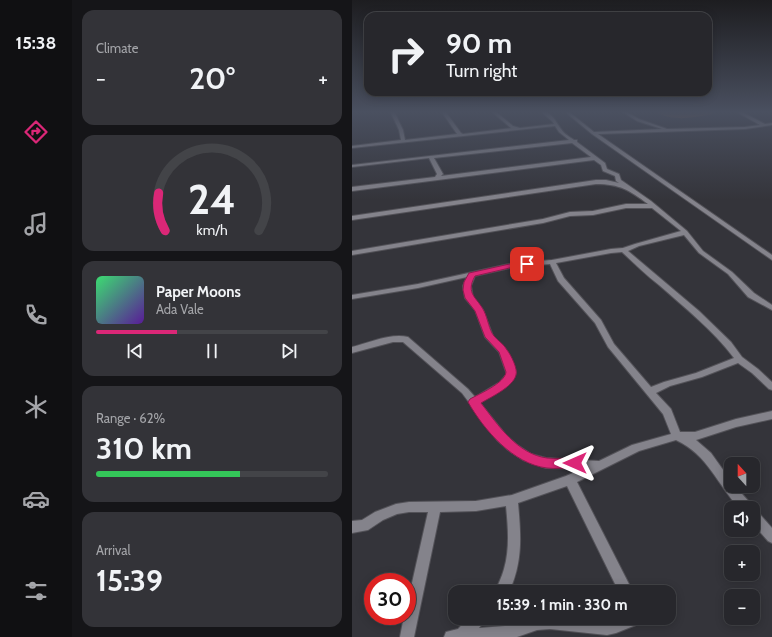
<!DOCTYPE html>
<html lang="en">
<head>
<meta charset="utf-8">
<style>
  body { margin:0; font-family:Cabin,sans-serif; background:#333338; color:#f1f3f6; height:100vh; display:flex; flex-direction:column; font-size:15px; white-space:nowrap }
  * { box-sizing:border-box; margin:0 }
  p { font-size:13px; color:#a4a5a9 }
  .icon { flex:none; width:22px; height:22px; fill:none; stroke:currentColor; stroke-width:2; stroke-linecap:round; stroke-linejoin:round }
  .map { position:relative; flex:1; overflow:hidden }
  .panel { display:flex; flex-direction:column; gap:10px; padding:10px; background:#151518; width:280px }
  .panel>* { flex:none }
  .guide { position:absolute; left:12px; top:12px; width:348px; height:84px; border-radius:12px; box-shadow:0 2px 10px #0003,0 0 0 1px #434448; background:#27272c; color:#f1f3f6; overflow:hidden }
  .needle { width:26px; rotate:339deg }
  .tools { position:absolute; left:372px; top:457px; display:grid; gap:8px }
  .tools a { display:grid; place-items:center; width:36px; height:36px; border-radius:8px; background:#27272c; box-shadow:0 2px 10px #0003,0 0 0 1px #434448; font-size:20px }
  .speed { position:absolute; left:12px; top:573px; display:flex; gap:8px; font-size:20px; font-weight:700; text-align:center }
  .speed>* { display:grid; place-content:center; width:52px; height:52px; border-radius:50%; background:#27272c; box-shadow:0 2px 10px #0003,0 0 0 1px #434448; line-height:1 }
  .speed .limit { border:6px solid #d22; background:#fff; color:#111 }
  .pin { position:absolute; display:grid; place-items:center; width:34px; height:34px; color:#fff; margin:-17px; border-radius:8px; box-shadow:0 2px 6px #0006 }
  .me { position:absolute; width:44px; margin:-22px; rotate:270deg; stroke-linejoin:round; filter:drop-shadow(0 0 3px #0008) }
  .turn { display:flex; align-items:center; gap:14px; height:84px; padding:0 16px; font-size:18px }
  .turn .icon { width:52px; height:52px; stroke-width:2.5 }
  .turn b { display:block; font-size:28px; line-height:34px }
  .big { font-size:30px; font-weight:700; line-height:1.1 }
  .panel .widget { flex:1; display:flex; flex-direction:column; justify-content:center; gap:6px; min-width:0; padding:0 14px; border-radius:12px; background:#333338 }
  .panel .dial { align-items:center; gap:0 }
  .dial svg { height:104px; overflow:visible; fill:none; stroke:#434448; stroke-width:7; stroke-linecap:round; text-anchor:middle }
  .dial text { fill:#f1f3f6; stroke:none }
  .song { display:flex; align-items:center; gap:12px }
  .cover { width:48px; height:48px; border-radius:6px; background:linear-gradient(135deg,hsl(140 70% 55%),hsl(270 70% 35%)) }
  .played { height:4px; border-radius:2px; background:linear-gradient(90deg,#db2777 35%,#434448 35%) }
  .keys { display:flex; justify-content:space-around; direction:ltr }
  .heat { display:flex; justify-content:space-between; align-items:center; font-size:22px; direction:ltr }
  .charge { height:6px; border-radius:3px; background:linear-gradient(90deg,#34c759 62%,#434448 0) }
  .trip { position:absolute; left:96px; top:585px; width:228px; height:40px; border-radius:12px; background:#27272c; box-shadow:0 2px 10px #0003,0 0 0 1px #434448; font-weight:700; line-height:40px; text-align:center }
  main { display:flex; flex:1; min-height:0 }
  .dock { display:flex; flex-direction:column; width:72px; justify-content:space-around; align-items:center; background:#101012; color:#a4a5a9 }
  .dock .icon { width:28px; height:28px }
  .dock .selected { color:#db2777 }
  .dock b { font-size:18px; color:#f1f3f6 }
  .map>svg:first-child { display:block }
  .green { fill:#644a39 }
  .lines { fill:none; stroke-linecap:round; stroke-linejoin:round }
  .street-casing { stroke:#535258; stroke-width:2 }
  .street { fill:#84838b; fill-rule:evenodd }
  .route { fill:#db2777; stroke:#8e194d }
</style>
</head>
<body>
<main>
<nav class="dock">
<b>15:38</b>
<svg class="icon selected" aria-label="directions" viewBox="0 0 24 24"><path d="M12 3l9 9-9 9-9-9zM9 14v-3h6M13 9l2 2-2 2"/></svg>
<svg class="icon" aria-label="music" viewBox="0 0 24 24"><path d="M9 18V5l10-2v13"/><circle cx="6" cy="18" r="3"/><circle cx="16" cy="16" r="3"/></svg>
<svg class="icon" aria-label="phone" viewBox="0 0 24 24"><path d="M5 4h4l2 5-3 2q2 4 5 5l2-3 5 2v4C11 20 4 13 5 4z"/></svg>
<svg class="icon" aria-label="climate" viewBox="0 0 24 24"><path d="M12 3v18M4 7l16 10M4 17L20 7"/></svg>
<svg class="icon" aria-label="car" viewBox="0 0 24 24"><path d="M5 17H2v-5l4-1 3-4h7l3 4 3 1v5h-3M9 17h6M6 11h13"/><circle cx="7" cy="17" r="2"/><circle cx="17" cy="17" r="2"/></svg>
<svg class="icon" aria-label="filters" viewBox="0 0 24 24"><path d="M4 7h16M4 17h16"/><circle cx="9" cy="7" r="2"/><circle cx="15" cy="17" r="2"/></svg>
</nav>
<section class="panel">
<div class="widget"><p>Climate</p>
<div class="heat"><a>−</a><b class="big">20°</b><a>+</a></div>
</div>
<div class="widget dial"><svg viewBox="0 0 100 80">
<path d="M14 69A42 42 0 1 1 86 69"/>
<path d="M14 69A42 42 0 0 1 9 40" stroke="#db2777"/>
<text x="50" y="56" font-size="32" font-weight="700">24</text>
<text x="50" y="72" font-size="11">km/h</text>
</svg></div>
<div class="widget">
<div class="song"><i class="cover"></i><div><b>Paper Moons</b><p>Ada Vale</p></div></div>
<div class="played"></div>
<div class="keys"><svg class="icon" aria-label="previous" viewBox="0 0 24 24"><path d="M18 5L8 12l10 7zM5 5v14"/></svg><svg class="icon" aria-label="pause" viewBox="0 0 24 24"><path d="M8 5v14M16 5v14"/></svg><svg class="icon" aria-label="next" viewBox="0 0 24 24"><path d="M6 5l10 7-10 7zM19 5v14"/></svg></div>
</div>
<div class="widget"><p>Range · 62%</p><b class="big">310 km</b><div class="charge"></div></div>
<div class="widget"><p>Arrival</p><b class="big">15:39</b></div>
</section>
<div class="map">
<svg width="420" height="637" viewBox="0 0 420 637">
  <rect width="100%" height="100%" fill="#34343a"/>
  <path class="green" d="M 301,111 L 362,111 L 361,114 C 339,118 321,122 301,111 Z"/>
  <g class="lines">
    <g class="street-casing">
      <g id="street">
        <path d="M 38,111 L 42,111 L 51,130 L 53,140 L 105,134 L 89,111 L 93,111 L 109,133 L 111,134 L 161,128 L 159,128 L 139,111 L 143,111 L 161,126 L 168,128 L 202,124 L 200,121 L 188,111 C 199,110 204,122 209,129 C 212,134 218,137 222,140 L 225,140 L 225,142 L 253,163 L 255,169 L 267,174 L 269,180 L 299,201 L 335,231 L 351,251 L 380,272 L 402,293 L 420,305 L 420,310 L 396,297 L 376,274 L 347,253 L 332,235 L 287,246 L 276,251 L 347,311 L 379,342 L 390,357 L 406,369 L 420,382 L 420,390 L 417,389 L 400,373 L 386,363 L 350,377 L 318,386 L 304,393 L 319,409 L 328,432 L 343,432 L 384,419 L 420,411 L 420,419 L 384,427 L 344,440 L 359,453 L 379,481 L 379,486 L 383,486 L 399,504 L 401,508 L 387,508 C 365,484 356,455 324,440 L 287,451 L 225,482 L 281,592 L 267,592 L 215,486 L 166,503 C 169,536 171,561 157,592 L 143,592 C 146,584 150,577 152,569 C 158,548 156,527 154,506 L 124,511 L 88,512 L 62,637 L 48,637 L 52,616 L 55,616 L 55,605 L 76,512 L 57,512 L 45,514 L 31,520 L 16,530 L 0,533 L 0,521 L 10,520 L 23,512 L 44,504 L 57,502 L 124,501 L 160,495 L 214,476 L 230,469 L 194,468 L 171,460 L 156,450 L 145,440 L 110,393 L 51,342 L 41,342 L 0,353 L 0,347 C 17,343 38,333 56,337 L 116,389 L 123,397 L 148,382 L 154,375 L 154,372 L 147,352 L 133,337 L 123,310 L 113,298 L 111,286 L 115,277 L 66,288 L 0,299 L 0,295 L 66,284 L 162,263 L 200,260 L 259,249 L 271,248 L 283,244 L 329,231 L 300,208 L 274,208 L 241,215 L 218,216 L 191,223 L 0,255 L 0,251 L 191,219 L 218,212 L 241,211 L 274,204 L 296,204 C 277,190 268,184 244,184 L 0,220 L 0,216 L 244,180 L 254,180 L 267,183 L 264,181 L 263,176 L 251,171 L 249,165 L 242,160 L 0,191 L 0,187 L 83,177 L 85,174 L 77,158 L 0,167 L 0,165 L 217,140 L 207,132 L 203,126 L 0,148 L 0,146 L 49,140 L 47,130 ZM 220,143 L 239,157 L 89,176 L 91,174 L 82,158 ZM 270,252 C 282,263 294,275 307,285 C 333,308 361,330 382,358 L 344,373 L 312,382 L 299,387 L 262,344 L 249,320 L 212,278 L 204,263 L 259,253 ZM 198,264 L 206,281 L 243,323 L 256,347 L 311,414 L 319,434 L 280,445 L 247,461 L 194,458 L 179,454 L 164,444 L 153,434 L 128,403 L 154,386 L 162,378 L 164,372 L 155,351 L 141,336 L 131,310 L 121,298 L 119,286 L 123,276 L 162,267 Z"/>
        <path d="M 212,111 L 216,111 L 242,132 L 310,129 L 285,121 L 269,111 L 273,111 L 287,119 L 315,129 L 393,127 L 408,125 L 383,111 L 388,111 L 413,124 L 420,123 L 420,125 L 393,129 L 246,134 L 420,255 L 420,260 L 240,134 Z"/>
        <path d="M 401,510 L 405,511 L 420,528 L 420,543 L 416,541 L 401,524 Z"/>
        <path d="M 116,618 L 133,618 L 131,623 L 127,628 L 153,626 L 176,618 L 232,618 L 255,621 L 266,618 L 287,618 L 284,625 L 264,633 L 255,635 L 198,629 L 185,630 L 165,637 L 92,637 L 94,632 L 106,629 Z"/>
      </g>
    </g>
    <use href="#street" class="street"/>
  </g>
  <linearGradient id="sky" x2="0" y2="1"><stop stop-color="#1d1d20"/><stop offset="0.56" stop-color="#4a5060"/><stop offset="1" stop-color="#4a5060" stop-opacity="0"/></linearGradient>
  <rect width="420" height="200" fill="url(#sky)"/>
  <path class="route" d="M 175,262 L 179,264 L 178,266 L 162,267 L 123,276 C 113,294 125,297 132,311 C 136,319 137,330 142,336 C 146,341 152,344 155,350 C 159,355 166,369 164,375 C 161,387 139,397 129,403 C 146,425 165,454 195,458 C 204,459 214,458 223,458 L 228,459 L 230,463 L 228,467 L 223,468 C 214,468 204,469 195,468 C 161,464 132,430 116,402 L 118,399 C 127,394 153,383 154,372 L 147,352 L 133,337 L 123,311 L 113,298 L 111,290 L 112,282 L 117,273 L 162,263 Z"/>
</svg>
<div class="tools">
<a><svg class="needle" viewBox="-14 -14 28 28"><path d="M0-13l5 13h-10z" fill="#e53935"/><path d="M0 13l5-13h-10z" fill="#a4a5a9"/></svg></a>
<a><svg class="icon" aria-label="sound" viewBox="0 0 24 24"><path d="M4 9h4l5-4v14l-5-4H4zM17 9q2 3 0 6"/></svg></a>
<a>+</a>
<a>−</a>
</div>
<div class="speed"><div class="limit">30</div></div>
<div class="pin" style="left:175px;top:264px;background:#d93025"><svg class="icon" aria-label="arrive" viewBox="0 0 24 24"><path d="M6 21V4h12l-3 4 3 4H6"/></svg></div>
<svg class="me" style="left:223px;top:463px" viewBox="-20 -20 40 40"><path d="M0-17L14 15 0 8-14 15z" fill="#db2777" stroke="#fff" stroke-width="4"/></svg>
<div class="trip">15:39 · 1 min · 330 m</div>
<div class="guide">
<div class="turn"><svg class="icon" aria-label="right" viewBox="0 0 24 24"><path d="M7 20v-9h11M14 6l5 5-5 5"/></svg><div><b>90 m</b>Turn right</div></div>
</div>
</div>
</main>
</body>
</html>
